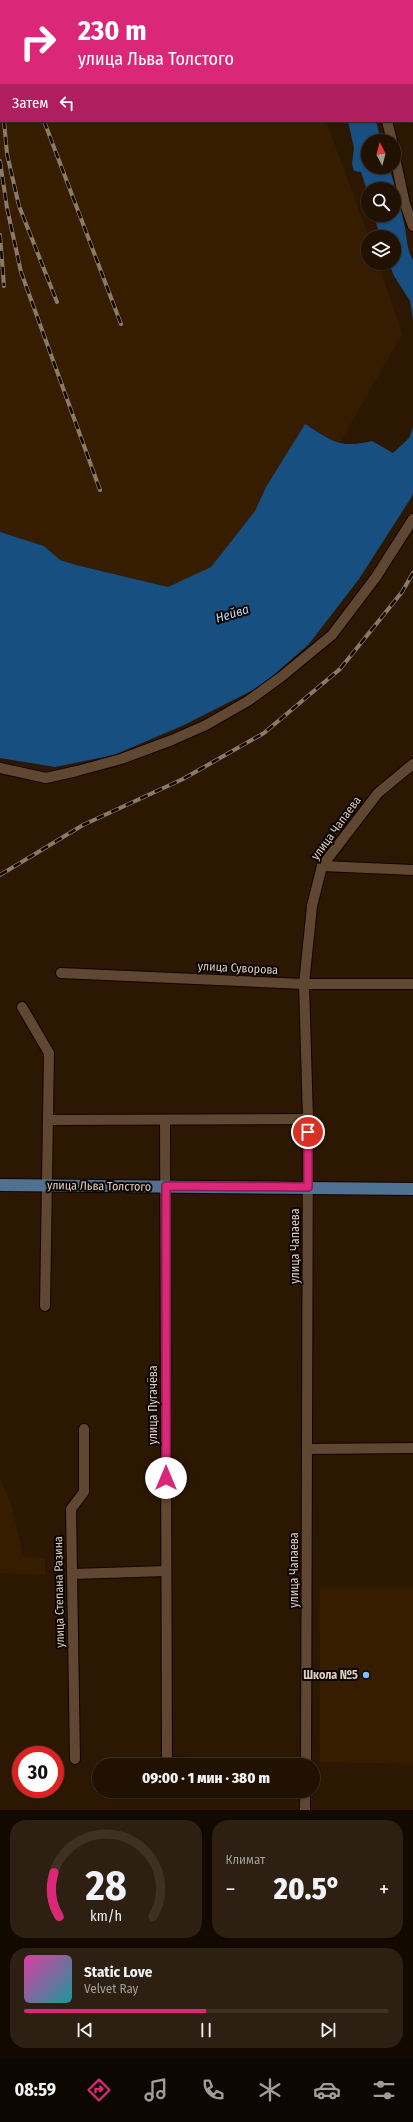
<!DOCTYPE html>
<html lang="ru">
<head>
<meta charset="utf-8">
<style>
  body { margin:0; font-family:"Fira Sans Condensed",sans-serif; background:#2d1f11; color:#f1f3f6; height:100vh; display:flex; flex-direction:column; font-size:15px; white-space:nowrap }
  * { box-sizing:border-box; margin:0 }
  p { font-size:13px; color:#a29d99 }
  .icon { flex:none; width:22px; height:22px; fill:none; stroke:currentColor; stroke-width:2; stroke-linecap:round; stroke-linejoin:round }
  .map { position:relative; height:1810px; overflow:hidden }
  .drawer { display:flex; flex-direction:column; gap:10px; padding:10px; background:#120901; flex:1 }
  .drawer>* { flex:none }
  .banner { position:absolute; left:0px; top:0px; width:413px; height:122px; box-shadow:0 1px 3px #0004,0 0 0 1px #3e3124; background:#db2777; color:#fff; overflow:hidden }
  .needle { width:26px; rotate:354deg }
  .controls { position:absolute; left:361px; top:134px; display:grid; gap:8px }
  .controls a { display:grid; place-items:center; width:40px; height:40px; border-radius:50%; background:#211102; box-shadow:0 1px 3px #0004,0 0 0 1px #3e3124; font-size:20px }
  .speed { position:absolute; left:12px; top:1746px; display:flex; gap:8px; font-size:20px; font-weight:700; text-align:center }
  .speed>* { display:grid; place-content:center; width:52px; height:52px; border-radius:50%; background:#211102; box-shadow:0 1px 3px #0004,0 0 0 1px #3e3124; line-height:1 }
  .speed .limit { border:6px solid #d22; background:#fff; color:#111 }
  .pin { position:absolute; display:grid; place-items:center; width:34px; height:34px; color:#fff; margin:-17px; border:2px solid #fff; border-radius:50%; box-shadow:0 1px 4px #0007 }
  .me { position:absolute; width:44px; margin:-22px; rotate:0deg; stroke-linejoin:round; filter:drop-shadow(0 0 3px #0008) }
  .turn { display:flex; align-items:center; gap:14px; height:84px; padding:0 12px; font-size:18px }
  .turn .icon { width:52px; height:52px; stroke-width:2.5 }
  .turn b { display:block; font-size:28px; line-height:34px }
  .then { display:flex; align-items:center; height:38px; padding:0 12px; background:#0003; gap:8px; font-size:15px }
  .big { font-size:30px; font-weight:800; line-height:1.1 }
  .drawer .card { flex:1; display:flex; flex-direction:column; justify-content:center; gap:6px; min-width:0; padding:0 14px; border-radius:16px; background:#2d1f11 }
  .drawer .dial { align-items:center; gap:0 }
  .dial svg { height:104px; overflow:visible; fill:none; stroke:#3e3124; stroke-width:7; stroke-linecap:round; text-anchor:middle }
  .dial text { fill:#f1f3f6; stroke:none }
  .song { display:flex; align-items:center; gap:12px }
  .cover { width:48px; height:48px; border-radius:6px; background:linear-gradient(135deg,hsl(320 70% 55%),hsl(180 70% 35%)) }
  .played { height:4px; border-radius:2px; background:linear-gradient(90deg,#db2777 50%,#3e3124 50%) }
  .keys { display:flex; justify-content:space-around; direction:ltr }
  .heat { display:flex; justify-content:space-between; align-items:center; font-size:22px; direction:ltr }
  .drawer .tiles { flex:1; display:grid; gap:10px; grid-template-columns:1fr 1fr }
  .card:last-child { grid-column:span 2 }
  .trip { position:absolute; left:92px; top:1758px; width:228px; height:40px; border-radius:20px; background:#211102; box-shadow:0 1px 3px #0004,0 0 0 1px #3e3124; font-weight:800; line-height:40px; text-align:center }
  .tab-bar { display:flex; height:64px; justify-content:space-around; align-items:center; background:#0d0701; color:#a29d99 }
  .tab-bar .icon { width:28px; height:28px }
  .tab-bar .current { color:#db2777 }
  .tab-bar b { font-size:18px; color:#f1f3f6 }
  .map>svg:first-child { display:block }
  .built { fill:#371d00 }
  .water { fill:#174f81 }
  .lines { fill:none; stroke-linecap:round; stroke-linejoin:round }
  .street-casing { stroke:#130300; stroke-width:12 }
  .primary-casing { stroke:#130300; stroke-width:14 }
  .street { stroke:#5f4731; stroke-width:10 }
  .primary { stroke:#4f7192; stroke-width:12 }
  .rail-casing { stroke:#8c7a69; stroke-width:4 }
  .rail { stroke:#0d0501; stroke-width:2.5; stroke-dasharray:8; stroke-linecap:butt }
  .route-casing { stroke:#8e194d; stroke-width:10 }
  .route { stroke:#db2777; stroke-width:7 }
  .poi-dot { fill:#80bdfa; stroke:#0d0501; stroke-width:1.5 }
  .labels { text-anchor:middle; stroke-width:4; stroke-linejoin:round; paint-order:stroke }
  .street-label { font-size:12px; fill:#ddcec1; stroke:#0d0501 }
  .poi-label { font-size:12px; font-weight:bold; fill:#ddcec1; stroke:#0d0501; text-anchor:end }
  .water-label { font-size:13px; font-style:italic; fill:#b3d6fa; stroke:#0d0501 }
</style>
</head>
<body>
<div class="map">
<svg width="413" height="1810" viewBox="0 0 413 1810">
  <rect width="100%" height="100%" fill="#2c1702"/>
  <g class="built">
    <path d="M 0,0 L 279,0 L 1,1 L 1,121 L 326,121 L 369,237 L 368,263 L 378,263 L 402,334 L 339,444 L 305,424 L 266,487 L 255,511 L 211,567 L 168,587 L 76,565 L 60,560 L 44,546 L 0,532 Z"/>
    <path d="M 0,1478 L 11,1504 L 23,1556 L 45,1558 L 45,1575 L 0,1573 Z"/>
    <path d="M 320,1588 L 413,1588 L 413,1764 L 320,1762 Z"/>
  </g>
  <g class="water">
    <path d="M 348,121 L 376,121 L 381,141 L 368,141 L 368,167 L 389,167 C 395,186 401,207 405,228 C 407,239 407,250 413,260 L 413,319 L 410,301 L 394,276 L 389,263 L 394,263 L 394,237 L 380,237 L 374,215 L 394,215 L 394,189 L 368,189 L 368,193 L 361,172 L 354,171 L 352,164 L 354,148 Z"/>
    <path d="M 305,424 C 333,441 338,449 372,441 L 393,453 L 409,438 L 413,428 L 413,493 L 411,498 L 359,579 L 309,644 L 261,686 L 184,725 L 114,755 L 55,767 L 0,758 L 0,532 L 44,546 L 60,560 L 76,565 L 168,587 L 211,567 L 255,511 L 266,487 Z"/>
  </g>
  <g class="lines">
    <g class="street-casing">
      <g id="street">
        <path d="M 357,0 L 357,1"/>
        <path d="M 387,121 L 392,141"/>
        <path d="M 394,153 L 405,204 L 413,226"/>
        <path d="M 0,768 L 46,778 L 77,771 L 121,759 L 172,740 L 206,725 L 248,701 L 281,677 L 332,635 L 376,577 L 413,519"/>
        <path d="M 322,866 L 413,870"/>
        <path d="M 61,973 L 304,984 L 413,984"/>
        <path d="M 22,1007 L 49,1053 L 45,1306"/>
        <path d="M 48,1120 L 308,1119"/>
        <path d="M 165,1121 L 167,1762 L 226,1765"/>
        <path d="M 308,1449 L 413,1448"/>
        <path d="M 72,1574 L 166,1571"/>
        <path d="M 75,1759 L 71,1509 L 84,1492 L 84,1429"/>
        <path d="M 306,1765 L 308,1119 L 304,984 L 312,906 L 322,866 L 378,793 L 413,764"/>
        <path d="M 305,1810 L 305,1791"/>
      </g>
    </g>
    <g class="primary-casing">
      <path id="primary" d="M 0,1185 L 413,1189"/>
    </g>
    <use href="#street" class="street"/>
    <use href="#primary" class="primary"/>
    <g class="rail-casing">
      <g id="rail">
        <path d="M 0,18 L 1,21"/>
        <path d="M 0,67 L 1,79"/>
        <path d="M 4,121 L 7,154 L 19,206 L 57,302"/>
        <path d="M 44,121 L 121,324"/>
        <path d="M 0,161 L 7,208 L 21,272 L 100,490"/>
        <path d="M 0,235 L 4,286"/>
        <path d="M 0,875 L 83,825 L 183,779 L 264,733 L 340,669 L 402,592 L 413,573"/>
      </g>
    </g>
    <use href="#rail" class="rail"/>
  </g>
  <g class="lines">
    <g class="route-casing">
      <path id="route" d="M 166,1478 L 166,1186 L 308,1187 L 308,1132"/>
    </g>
    <use href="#route" class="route"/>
  </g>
  <circle class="poi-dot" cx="366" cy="1675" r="4"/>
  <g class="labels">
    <g class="street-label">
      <text transform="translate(336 828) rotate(-54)" y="4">улица Чапаева</text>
      <text transform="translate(238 968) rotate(3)" y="4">улица Суворова</text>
      <text transform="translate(99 1186) rotate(1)" y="4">улица Льва Толстого</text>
      <text transform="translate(295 1246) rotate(-90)" y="4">улица Чапаева</text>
      <text transform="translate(153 1405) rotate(-90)" y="4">улица Пугачёва</text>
      <text transform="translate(294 1570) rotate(-90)" y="4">улица Чапаева</text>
      <text transform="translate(59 1592) rotate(-91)" y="4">улица Степана Разина</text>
    </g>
    <g class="poi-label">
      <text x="358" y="1679">Школа №5</text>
    </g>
    <g class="water-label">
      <text transform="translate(232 613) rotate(-17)" y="5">Нейва</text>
    </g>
  </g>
</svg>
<div class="controls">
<a><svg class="needle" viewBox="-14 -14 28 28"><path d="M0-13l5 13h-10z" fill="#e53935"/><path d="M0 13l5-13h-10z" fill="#a29d99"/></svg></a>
<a><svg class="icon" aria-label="search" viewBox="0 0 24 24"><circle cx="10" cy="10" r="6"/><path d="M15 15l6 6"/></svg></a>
<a><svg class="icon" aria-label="layers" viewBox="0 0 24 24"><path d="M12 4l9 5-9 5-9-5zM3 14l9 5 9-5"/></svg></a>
</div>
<div class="speed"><div class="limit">30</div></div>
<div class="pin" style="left:308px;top:1132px;background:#d93025"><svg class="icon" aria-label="arrive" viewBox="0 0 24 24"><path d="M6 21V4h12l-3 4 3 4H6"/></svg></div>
<svg class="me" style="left:166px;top:1478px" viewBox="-20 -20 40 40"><circle r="19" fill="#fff"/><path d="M0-13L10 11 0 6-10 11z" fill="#db2777"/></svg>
<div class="trip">09:00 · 1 мин · 380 m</div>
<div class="banner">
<div class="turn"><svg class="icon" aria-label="right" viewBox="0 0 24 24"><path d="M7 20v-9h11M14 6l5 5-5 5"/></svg><div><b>230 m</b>улица Льва Толстого</div></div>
<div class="then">Затем<svg class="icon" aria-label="left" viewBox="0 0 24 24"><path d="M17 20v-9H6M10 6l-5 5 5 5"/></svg></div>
</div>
</div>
<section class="drawer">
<div class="tiles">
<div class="card dial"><svg viewBox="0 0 100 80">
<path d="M14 69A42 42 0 1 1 86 69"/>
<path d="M14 69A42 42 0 0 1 10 35" stroke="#db2777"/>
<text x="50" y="56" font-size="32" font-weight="700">28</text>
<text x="50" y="72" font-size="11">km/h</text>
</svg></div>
<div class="card"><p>Климат</p>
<div class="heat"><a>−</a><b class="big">20.5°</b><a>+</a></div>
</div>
<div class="card">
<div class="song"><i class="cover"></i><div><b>Static Love</b><p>Velvet Ray</p></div></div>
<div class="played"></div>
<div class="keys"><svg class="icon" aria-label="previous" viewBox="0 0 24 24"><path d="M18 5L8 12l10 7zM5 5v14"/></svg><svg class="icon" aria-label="pause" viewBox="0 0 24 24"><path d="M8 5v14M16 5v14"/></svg><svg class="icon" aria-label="next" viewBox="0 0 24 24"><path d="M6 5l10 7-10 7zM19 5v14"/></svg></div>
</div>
</div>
</section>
<nav class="tab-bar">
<b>08:59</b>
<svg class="icon current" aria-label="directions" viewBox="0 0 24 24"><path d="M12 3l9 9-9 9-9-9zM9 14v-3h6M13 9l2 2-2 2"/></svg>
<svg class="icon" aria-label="music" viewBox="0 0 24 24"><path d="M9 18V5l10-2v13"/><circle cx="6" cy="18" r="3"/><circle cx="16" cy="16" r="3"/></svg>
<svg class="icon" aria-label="phone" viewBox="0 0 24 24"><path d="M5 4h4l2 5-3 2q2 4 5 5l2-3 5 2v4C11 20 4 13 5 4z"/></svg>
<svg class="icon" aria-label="climate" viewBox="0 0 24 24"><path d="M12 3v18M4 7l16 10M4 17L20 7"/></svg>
<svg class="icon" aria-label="car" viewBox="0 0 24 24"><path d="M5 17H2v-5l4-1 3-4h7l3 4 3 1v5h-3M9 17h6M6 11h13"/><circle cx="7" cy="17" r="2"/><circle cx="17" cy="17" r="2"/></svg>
<svg class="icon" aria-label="filters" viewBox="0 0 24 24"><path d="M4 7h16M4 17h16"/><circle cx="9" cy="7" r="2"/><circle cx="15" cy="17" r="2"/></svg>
</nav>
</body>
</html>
